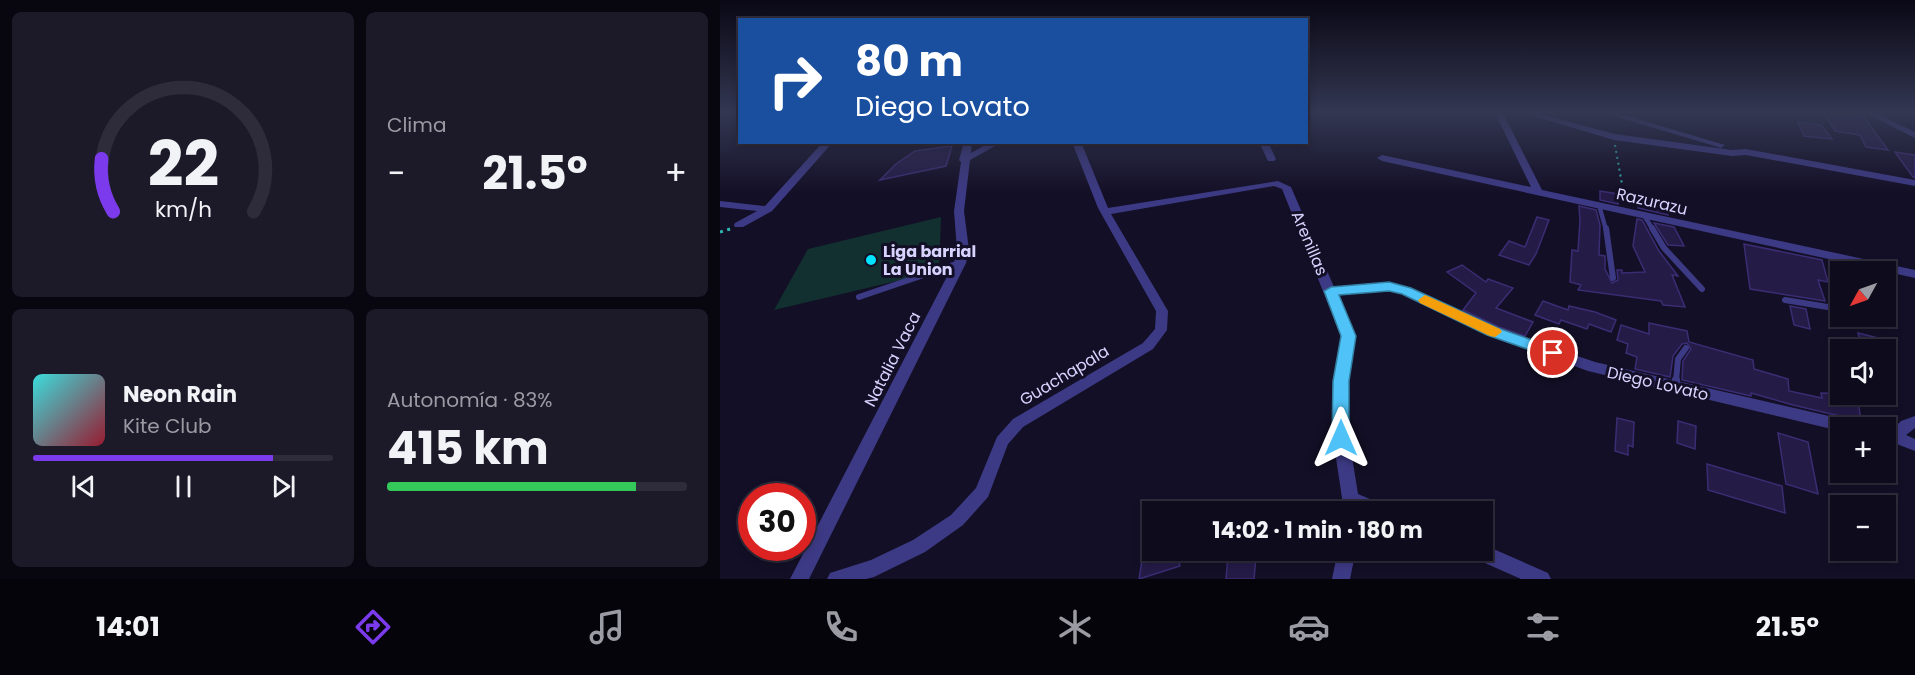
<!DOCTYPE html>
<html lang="es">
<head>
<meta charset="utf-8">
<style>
  body { margin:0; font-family:Poppins,sans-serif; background:#1c1929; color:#f1f3f6; height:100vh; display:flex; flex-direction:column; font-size:22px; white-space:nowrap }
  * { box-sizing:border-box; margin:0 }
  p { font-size:20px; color:#9b9ba3 }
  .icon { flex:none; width:33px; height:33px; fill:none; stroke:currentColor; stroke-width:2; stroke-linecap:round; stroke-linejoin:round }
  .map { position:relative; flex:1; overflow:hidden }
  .sheet { display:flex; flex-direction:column; gap:12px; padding:12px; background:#08060f; width:720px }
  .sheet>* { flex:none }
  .top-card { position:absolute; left:18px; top:18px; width:570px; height:126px; border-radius:0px; box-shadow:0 3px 9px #0003,0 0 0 2px #2e2b3b; background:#1a4fa0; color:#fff; overflow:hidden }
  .needle { width:39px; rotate:230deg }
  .tools { position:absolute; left:1110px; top:261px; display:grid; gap:12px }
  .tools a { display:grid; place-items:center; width:66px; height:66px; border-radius:0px; background:#0e0b1c; box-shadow:0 3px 9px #0003,0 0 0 2px #2e2b3b; font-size:30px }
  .speed { position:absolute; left:18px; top:483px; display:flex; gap:12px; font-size:30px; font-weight:700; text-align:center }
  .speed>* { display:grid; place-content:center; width:78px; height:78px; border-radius:50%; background:#0e0b1c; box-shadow:0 3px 9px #0003,0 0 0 2px #2e2b3b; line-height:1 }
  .speed .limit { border:9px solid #d22; background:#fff; color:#111 }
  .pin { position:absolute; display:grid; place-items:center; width:51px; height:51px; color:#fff; margin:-26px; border:3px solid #fff; border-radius:50%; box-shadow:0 2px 6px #0007 }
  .me { position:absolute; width:66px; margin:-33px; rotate:0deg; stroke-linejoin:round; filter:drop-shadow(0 0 4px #0008) }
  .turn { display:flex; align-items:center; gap:21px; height:126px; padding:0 18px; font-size:27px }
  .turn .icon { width:78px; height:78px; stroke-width:2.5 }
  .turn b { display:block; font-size:42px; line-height:51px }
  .big { font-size:45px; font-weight:700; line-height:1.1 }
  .sheet .widget { flex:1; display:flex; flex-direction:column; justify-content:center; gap:9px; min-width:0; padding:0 21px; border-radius:9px; background:#1c1929 }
  .sheet .dial { align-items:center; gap:0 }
  .dial svg { height:156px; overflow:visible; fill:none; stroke:#2e2b3b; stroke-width:7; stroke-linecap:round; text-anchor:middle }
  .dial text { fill:#f1f3f6; stroke:none }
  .song { display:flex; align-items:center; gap:18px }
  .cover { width:72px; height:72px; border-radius:9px; background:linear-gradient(135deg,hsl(180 70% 55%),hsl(350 70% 35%)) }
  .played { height:6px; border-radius:3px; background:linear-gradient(90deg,#7c3aed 80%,#2e2b3b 80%) }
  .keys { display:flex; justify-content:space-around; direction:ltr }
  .heat { display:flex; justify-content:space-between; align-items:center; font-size:33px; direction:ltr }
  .charge { height:9px; border-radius:4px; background:linear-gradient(90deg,#34c759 83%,#2e2b3b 0) }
  .sheet .tiles { flex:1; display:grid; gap:12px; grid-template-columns:repeat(2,1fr) }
  .trip { position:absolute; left:422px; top:501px; width:351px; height:60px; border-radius:0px; background:#0e0b1c; box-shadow:0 3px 9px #0003,0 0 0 2px #2e2b3b; font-weight:700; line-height:60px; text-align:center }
  .menu { display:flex; height:96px; justify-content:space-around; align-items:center; background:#06040b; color:#9b9ba3 }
  .menu .icon { width:42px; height:42px }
  .menu .current { color:#7c3aed }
  .menu b { font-size:27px; color:#f1f3f6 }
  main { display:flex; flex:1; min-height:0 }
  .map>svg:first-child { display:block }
  .green { fill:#12302f }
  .building { fill:#241b47; stroke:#3b2d73; stroke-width:1.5 }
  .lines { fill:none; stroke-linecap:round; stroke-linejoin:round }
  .path-far1 { stroke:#2fb8b0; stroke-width:2; stroke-dasharray:2 4; stroke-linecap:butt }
  .path { stroke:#2fb8b0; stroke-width:3; stroke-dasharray:3 4.5; stroke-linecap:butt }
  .lane-far2 { stroke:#3d3a85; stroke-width:4.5 }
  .lane-far1 { stroke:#3d3a85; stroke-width:6 }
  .lane { stroke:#3d3a85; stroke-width:8 }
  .street { fill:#3d3a85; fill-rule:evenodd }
  .route { fill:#4fc3f7; stroke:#337fa1; stroke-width:1.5 }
  .slow { fill:#f59e0b }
  .poi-dot { fill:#00e5ff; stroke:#130f26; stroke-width:2 }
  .labels { text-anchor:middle; stroke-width:6; stroke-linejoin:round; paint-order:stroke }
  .street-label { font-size:16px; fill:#d9d4ff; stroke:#130f26 }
  .poi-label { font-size:16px; font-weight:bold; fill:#d9d4ff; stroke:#130f26; text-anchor:start }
</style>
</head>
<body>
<main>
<section class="sheet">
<div class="tiles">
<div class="widget dial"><svg viewBox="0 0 100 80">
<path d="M14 69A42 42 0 1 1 86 69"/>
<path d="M14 69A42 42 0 0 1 8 42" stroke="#7c3aed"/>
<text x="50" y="56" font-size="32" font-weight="700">22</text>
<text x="50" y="72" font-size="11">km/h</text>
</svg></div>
<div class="widget"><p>Clima</p>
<div class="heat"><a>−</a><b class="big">21.5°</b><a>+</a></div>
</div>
<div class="widget">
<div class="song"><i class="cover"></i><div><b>Neon Rain</b><p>Kite Club</p></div></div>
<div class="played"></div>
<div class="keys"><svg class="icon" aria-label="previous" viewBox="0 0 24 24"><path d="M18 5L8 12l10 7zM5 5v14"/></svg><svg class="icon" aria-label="pause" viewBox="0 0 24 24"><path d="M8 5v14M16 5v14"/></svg><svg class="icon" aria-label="next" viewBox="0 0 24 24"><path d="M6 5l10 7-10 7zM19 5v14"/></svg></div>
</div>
<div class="widget"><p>Autonomía · 83%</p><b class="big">415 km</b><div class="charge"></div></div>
</div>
</section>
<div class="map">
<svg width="1195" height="579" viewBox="0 0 1195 579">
  <rect width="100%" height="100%" fill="#130f26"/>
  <path class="green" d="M 221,217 L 219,271 L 54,310 L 88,249 Z"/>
  <g class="building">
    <path d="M 1104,113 L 1141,113 L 1168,150 L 1146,147 L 1140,135 L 1115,131 Z"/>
    <path d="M 1078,122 L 1101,125 L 1112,139 L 1084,136 Z"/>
    <path d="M 232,146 L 226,166 L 160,180 L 176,164 L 195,151 Z"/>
    <path d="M 1175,152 L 1195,155 L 1195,178 L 1193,177 Z"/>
    <path d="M 880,191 L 898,194 L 898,204 L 880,200 Z"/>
    <path d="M 919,202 L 945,208 L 948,215 L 918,208 Z"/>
    <path d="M 859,206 L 876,210 L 880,225 L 879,255 L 885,256 L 885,269 L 892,283 L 898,280 L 897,270 L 902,270 L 902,273 L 925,272 L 913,246 L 917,219 L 922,220 L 939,251 L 958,276 L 952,275 L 965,307 L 943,305 L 941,301 L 858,290 L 861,285 L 850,282 L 852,250 L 858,251 L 860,221 Z"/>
    <path d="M 817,217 L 829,220 L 816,254 L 809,265 L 779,255 L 789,241 L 805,247 Z"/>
    <path d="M 934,223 L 954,227 L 964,246 L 948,245 Z"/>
    <path d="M 1024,244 L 1102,260 L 1108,282 L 1098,280 L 1105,301 L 1030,289 Z"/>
    <path d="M 742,265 L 766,282 L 768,279 L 793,288 L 776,308 L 813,322 L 805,336 L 779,327 L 743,310 L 756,293 L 727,272 Z"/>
    <path d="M 823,301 L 848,310 L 849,306 L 875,312 L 896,320 L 891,332 L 869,324 L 867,329 L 841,320 L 839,324 L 815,315 Z"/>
    <path d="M 1070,306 L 1086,309 L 1090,329 L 1074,325 Z"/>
    <path d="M 929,323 L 967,331 L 969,342 L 1033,360 L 1034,369 L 1068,379 L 1069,391 L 1102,398 L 1101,393 L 1137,394 L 1141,421 L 1073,405 L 1031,393 L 1031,396 L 962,380 L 963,361 L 971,349 L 967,343 L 962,344 L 953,356 L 950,377 L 915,369 L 917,357 L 906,353 L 908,344 L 897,340 L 901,325 L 929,334 Z"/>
    <path d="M 1138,333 L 1162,339 L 1166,350 L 1142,350 Z"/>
    <path d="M 897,418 L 914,422 L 913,447 L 908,445 L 908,455 L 895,451 Z"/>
    <path d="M 958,421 L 976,426 L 975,449 L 957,443 Z"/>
    <path d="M 1058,433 L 1088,442 L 1098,494 L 1066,484 Z"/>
    <path d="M 987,464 L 1062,486 L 1065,513 L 988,490 Z"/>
    <path d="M 448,550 L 456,550 L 460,566 L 419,579 L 422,560 Z"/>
    <path d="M 508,556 L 536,557 L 534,579 L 506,579 Z"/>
  </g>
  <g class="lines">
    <g class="path-far1">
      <path d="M 895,145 L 905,201"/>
      <path d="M 8,230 L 10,229"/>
    </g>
    <path class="path" d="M 0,232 L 10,229"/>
    <g class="lane-far2">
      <path d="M 879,205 L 886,230"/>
      <path d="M 924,215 L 933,230"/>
    </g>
    <g class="lane-far1">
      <path d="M 886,228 L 893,278"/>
      <path d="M 932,228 L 944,248 L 982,289"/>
      <path d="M 1120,258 L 1123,272"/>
      <path d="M 139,297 L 239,263"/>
      <path d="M 1065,300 L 1120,309"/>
      <path d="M 956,381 L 958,359 L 966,348"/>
    </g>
    <path class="lane" d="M 956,386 L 956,380"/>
    <g class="street">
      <path d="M 775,113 L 783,113 L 822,190 L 1195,270 L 1195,278 L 662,161 L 657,158 L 662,155 L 811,187 Z"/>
      <path d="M 803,113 L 816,113 L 895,134 L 1012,150 L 1026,149 L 1195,180 L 1195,186 L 1026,155 L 1012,156 L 894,140 Z"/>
      <path d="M 884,113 L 897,113 L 1005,145 L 1001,148 L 998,147 Z"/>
      <path d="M 1146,113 L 1156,113 L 1195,132 L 1195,138 Z"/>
      <path d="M 103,142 L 113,142 L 52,211 L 23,227 L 15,227 L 14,225 L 15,223 L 37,211 L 0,207 L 0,201 L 45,206 Z"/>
      <path d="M 244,142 L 252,142 L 251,153 L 270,142 L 282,142 L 250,160 L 244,211 L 249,250 L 246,263 L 89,579 L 70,579 L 234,263 L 237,250 L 234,211 L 241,162 L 239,160 Z"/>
      <path d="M 352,142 L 361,142 L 388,208 L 558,181 L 571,187 L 614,287 L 669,282 L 691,288 L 778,329 L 875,362 L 1135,422 L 1140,424 L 1142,428 L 1120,428 L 1120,431 L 868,371 L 768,335 L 683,294 L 669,290 L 617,294 L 635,336 L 628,381 L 629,438 L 638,494 L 669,507 L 671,512 L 643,512 L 638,509 L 638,512 L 622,512 L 622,498 L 613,438 L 614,381 L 621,336 L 562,189 L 554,186 L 391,214 L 448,311 L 447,330 L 433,349 L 303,427 L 288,444 L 268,497 L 243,525 L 205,552 L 154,577 L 146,579 L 107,579 L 110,573 L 151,560 L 193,540 L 231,515 L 256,488 L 277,437 L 293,419 L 423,343 L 435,329 L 436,311 L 378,208 Z"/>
      <path d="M 539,142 L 548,142 L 556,159 L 554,161 L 548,161 Z"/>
      <path d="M 1195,416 L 1195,428 L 1186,435 L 1195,439 L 1195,451 L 1166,440 L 1166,428 L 1172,430 L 1181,421 Z"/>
      <path d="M 762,544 L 828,573 L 831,579 L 801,579 L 749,556 L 746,550 L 762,550 Z"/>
      <path d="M 618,550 L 636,550 L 630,579 L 612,579 Z"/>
    </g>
  </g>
  <linearGradient id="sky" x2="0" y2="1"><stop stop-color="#0a0815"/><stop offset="0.58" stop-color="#333752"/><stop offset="1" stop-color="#333752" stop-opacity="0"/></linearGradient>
  <rect width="1195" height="194" fill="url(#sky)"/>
  <path class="route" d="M 669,282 L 691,288 L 778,328 L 838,349 L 840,353 L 838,357 L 833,358 L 767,335 L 682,294 L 669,291 L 619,295 L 636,336 L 629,381 L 629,438 L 627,443 L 621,445 L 615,443 L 612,438 L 613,381 L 621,336 L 604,291 L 611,287 Z"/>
  <path class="slow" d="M 705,295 L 780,329 L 782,332 L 775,337 L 770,336 L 700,303 L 698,300 Z"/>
  <circle class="poi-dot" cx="151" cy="260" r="6"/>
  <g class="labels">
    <g class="street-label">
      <text transform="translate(932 201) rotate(13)" y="6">Razurazu</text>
      <text transform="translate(590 243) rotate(67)" y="6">Arenillas</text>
      <text transform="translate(172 359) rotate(-63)" y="6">Natalia Vaca</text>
      <text transform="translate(344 375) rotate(-31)" y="6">Guachapala</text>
      <text transform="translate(938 383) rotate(13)" y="6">Diego Lovato</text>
    </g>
    <g class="poi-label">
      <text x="163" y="257">Liga barrial<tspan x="163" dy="18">La Union</tspan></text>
    </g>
  </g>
</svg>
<div class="tools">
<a><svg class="needle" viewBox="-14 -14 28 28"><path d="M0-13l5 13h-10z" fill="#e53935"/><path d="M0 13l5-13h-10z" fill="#9b9ba3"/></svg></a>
<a><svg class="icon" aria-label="sound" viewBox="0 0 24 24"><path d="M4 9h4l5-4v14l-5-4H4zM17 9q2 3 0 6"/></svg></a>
<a>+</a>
<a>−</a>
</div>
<div class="speed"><div class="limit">30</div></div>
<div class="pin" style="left:833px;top:353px;background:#d93025"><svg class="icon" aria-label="arrive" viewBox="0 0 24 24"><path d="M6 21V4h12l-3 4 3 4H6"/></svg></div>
<svg class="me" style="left:621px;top:438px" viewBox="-20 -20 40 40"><path d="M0-17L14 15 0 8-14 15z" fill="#4fc3f7" stroke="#fff" stroke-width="4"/></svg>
<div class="trip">14:02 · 1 min · 180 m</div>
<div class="top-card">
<div class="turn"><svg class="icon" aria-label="right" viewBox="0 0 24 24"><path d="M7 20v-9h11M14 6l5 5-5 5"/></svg><div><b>80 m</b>Diego Lovato</div></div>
</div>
</div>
</main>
<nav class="menu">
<b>14:01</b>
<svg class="icon current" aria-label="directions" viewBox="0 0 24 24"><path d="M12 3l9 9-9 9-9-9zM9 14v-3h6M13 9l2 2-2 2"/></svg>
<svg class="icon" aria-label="music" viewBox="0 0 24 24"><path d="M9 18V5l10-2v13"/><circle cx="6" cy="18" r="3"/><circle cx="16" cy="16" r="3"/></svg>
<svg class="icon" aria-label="phone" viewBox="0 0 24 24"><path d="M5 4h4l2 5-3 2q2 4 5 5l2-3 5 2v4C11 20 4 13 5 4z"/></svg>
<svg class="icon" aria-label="climate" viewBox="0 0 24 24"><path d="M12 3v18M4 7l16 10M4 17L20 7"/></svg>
<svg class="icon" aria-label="car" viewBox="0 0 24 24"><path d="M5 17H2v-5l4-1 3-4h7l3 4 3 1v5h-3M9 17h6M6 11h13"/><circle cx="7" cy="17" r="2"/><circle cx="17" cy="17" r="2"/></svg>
<svg class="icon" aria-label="filters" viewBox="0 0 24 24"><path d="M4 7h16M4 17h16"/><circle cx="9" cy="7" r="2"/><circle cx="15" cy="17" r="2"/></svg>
<b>21.5°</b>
</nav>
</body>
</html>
